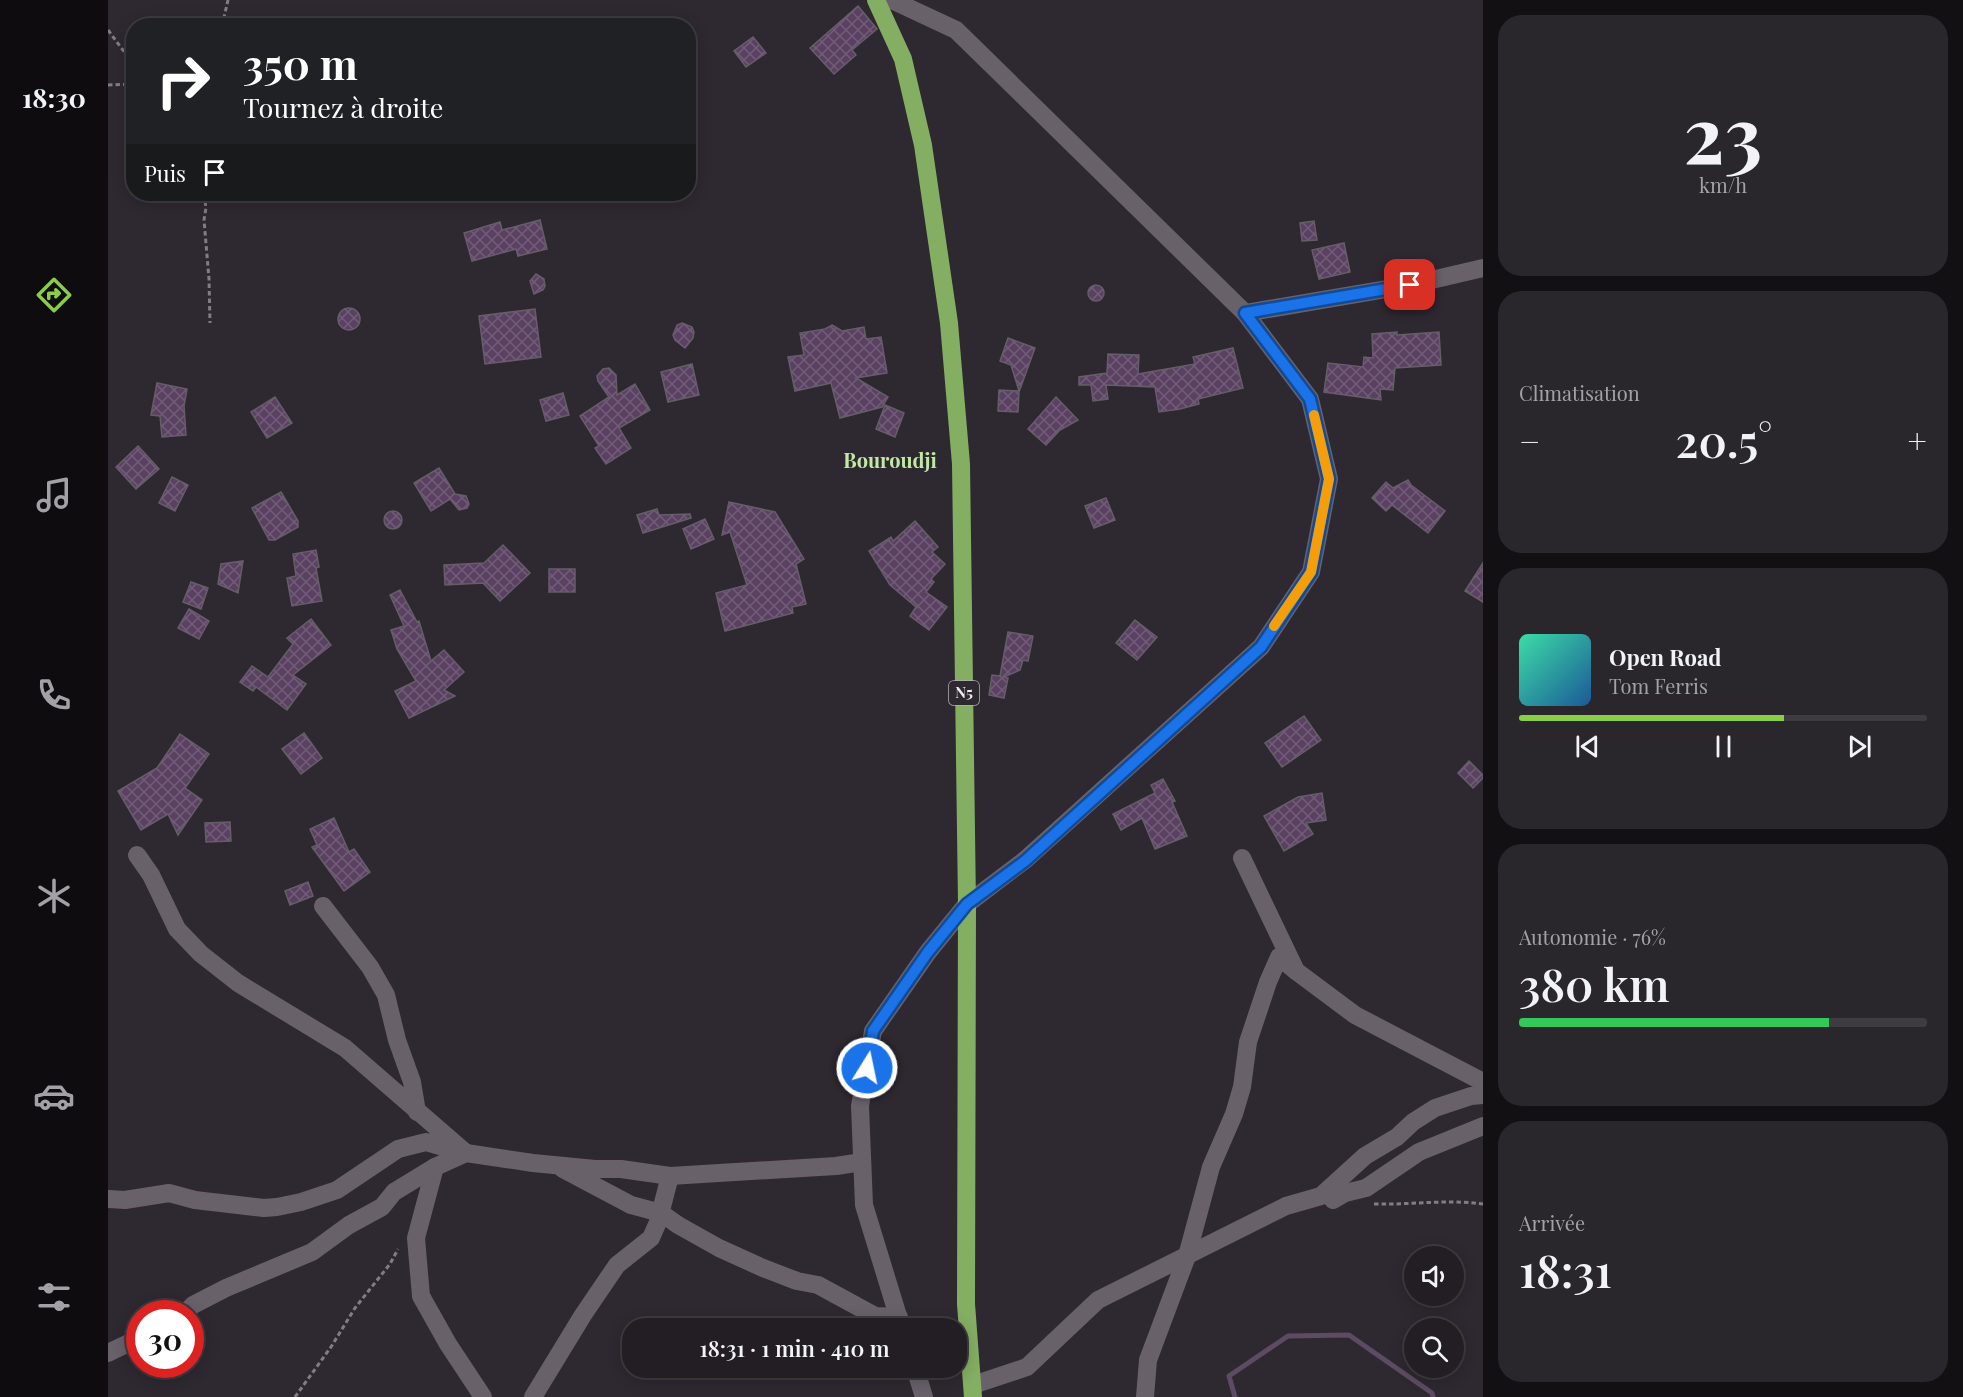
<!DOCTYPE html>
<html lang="fr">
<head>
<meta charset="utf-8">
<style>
  body { margin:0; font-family:"Playfair Display",serif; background:#2a272c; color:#f1f3f6; height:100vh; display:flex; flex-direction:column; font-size:22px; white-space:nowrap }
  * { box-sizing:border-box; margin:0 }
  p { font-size:20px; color:#a2a2a6 }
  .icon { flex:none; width:33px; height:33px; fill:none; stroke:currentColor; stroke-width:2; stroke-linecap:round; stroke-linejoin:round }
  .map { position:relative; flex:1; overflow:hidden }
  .details { display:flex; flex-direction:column; gap:15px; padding:15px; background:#131014; width:480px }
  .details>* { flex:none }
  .top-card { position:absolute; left:18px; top:18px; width:570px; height:183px; border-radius:24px; box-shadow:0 3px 15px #0003,0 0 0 2px #3f3c41; background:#202124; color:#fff; overflow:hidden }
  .fabs { position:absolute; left:1296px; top:1246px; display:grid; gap:12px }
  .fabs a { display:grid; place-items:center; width:60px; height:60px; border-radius:50%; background:#221e24; box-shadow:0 3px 15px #0003,0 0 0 2px #3f3c41; font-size:30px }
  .speed { position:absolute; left:18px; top:1300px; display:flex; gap:12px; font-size:30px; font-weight:700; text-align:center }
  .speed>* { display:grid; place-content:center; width:78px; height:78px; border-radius:50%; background:#221e24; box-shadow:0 3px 15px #0003,0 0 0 2px #3f3c41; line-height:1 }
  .speed .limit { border:9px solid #d22; background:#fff; color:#111 }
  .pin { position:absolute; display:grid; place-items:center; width:51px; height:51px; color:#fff; margin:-26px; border-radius:12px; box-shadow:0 3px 9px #0006 }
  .me { position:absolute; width:66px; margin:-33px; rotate:10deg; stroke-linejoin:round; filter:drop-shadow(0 0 4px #0008) }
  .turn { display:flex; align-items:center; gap:21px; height:126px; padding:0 18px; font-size:27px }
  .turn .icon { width:78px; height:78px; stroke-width:2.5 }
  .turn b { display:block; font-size:42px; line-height:51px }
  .then { display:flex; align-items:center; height:57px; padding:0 18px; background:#0003; gap:12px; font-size:22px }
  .big { font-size:45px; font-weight:600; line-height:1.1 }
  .details .card { flex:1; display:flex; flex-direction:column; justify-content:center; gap:9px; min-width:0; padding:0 21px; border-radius:24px; background:#2a272c }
  .details .dial { align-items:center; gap:0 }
  .dial b { font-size:78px; line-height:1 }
  .song { display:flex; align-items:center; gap:18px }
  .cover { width:72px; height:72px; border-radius:9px; background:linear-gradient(135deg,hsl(160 70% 55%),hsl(210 70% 35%)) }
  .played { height:6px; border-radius:3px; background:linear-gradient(90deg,#8ace47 65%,#3f3c41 65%) }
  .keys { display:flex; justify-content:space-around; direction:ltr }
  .heat { display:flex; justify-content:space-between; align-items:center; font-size:33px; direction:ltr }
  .charge { height:9px; border-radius:4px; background:linear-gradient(90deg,#34c759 76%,#3f3c41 0) }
  .trip { position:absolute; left:514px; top:1318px; width:345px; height:60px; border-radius:24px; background:#221e24; box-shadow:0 3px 15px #0003,0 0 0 2px #3f3c41; font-weight:600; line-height:60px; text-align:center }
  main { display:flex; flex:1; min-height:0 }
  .dock { display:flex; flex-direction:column; width:108px; justify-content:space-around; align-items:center; background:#0e0c0e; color:#a2a2a6 }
  .dock .icon { width:42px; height:42px }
  .dock .on { color:#8ace47 }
  .dock b { font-size:27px; color:#f1f3f6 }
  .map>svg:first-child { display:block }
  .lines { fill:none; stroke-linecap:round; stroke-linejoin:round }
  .stream { stroke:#5c4b62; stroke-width:5 }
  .building { fill:url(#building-cross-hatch); stroke:#655e68; stroke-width:1.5 }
  .path { stroke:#827d84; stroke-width:3; stroke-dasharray:4.5 3; stroke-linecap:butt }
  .minor { stroke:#68616a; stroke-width:18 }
  .highway { stroke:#84ae62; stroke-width:18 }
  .route-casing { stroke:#114b97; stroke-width:15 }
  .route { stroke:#1a73e8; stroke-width:10 }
  .slow { stroke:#f59e0b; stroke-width:10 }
  .labels { text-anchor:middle; stroke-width:6; stroke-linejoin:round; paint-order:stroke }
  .shield { fill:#2e2830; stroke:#b5b0b7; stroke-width:1.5 }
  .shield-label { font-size:15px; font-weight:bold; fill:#efebf1 }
  .quarter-label { font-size:20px; font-weight:bold; fill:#c1e9a4; stroke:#2e2830 }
</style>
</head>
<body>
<main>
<nav class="dock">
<b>18:30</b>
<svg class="icon on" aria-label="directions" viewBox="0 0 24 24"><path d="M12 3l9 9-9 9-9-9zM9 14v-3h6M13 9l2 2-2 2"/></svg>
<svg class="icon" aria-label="music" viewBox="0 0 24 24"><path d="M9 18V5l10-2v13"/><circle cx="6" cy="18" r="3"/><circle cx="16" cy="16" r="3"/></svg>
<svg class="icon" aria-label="phone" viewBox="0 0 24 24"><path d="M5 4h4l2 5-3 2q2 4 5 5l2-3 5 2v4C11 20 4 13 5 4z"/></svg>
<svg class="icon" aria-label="climate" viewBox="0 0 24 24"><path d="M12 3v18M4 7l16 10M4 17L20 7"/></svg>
<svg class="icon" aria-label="car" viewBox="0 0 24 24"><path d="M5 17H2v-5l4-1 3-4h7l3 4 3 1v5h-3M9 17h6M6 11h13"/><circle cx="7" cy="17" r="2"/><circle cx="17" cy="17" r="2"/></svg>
<svg class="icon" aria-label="filters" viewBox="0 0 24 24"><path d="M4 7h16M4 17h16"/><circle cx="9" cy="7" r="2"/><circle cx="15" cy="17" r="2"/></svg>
</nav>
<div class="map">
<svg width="1375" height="1397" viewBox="0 0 1375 1397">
  <defs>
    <pattern id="building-cross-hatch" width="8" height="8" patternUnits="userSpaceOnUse" patternTransform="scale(1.5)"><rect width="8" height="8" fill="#5a4162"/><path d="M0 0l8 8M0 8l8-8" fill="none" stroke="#725d79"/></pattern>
  </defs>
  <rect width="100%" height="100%" fill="#2e2830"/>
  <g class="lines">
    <path class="stream" d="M 1127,1397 L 1121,1376 L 1180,1336 L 1241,1335 L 1324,1393 L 1325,1397"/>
  </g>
  <g class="building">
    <path d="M 750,6 L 769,29 L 744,50 L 748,55 L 726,74 L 702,48 Z"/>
    <path d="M 645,37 L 658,53 L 638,67 L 626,51 Z"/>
    <path d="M 432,220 L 439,249 L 410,256 L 408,249 L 364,261 L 356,233 L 392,222 L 394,230 Z"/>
    <path d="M 1206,221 L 1209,240 L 1194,241 L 1192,223 Z"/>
    <path d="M 1236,243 L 1242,272 L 1211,279 L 1204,250 Z"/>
    <path d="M 428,274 L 436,279 L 437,286 L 435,290 L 426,294 L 422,281 Z"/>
    <circle cx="988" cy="293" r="8"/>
    <circle cx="241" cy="319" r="11"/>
    <path d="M 427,309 L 433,357 L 377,364 L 371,316 Z"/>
    <path d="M 574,323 L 584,327 L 586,332 L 585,338 L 577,348 L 567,340 L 565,335 L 569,325 Z"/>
    <path d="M 724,325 L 734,331 L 756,327 L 758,339 L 773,337 L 779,373 L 748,378 L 780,397 L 774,407 L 732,418 L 723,383 L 687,391 L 680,357 L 696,355 L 692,333 L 717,329 Z"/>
    <path d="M 1289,332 L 1289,335 L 1331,332 L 1333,365 L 1287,368 L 1285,390 L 1272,389 L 1273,400 L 1216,392 L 1220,363 L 1255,367 L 1256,357 L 1265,358 L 1264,334 Z"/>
    <path d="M 900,338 L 927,348 L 911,392 L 910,412 L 890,411 L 891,390 L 911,391 L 903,365 L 892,361 Z"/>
    <path d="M 1125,348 L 1135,388 L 1090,399 L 1091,404 L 1072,409 L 1051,412 L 1047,387 L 998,385 L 1000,399 L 985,401 L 983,385 L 971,385 L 971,377 L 999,373 L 1000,354 L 1031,355 L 1030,374 L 1087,364 L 1085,357 Z"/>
    <path d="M 584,364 L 591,395 L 560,402 L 553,372 Z"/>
    <path d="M 501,368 L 508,375 L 509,395 L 527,384 L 542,410 L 511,428 L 523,448 L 498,464 L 487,448 L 491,446 L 472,416 L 501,397 L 490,381 L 489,376 L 495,369 Z"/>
    <path d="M 49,383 L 79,389 L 76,406 L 78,435 L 54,437 L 52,416 L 43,415 Z"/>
    <path d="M 455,393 L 461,415 L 438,421 L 432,400 Z"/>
    <path d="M 167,397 L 184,423 L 159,438 L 143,412 Z"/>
    <path d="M 948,397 L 970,420 L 952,430 L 938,445 L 920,429 Z"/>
    <path d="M 777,405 L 796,413 L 787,437 L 768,429 Z"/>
    <path d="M 30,446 L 51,469 L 28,489 L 8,467 Z"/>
    <path d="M 331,468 L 347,494 L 358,496 L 361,504 L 359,508 L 351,510 L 342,499 L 323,511 L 306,483 Z"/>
    <path d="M 64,477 L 80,485 L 67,511 L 51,503 Z"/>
    <path d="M 1300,480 L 1303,485 L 1337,511 L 1320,533 L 1284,505 L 1278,511 L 1264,498 L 1278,482 L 1285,488 Z"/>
    <path d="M 173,492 L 190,521 L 190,527 L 167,540 L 161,540 L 144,508 Z"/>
    <path d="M 998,498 L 1007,520 L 986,528 L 977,506 Z"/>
    <path d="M 621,502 L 667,512 L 696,559 L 688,564 L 698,604 L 684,607 L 685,613 L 617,631 L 608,593 L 639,585 L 622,532 L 614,535 Z"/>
    <path d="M 549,509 L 551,515 L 582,514 L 583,518 L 535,533 L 529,515 Z"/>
    <circle cx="285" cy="520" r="9"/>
    <path d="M 597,519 L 606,539 L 583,549 L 575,529 Z"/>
    <path d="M 807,521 L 830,547 L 824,552 L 837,564 L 823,579 L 826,582 L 818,592 L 839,607 L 821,630 L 802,616 L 808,607 L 782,585 L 761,551 L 783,537 L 785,541 Z"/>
    <path d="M 395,545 L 422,573 L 392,601 L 375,583 L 337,585 L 336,565 L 376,563 Z"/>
    <path d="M 208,550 L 211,567 L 208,568 L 214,601 L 184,606 L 179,578 L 188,576 L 185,554 Z"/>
    <path d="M 135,561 L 130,593 L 110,584 L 113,564 Z"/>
    <path d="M 1375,563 L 1375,602 L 1357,591 Z"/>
    <rect x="441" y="569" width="26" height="23"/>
    <path d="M 83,582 L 100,588 L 93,609 L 75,602 Z"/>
    <path d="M 292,590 L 309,622 L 311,621 L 323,661 L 336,650 L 356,672 L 336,690 L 347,696 L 301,718 L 287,691 L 308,681 L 289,649 L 283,630 L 296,626 L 282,595 Z"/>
    <path d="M 81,609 L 101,621 L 91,639 L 70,628 Z"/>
    <path d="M 203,619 L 223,645 L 185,675 L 198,684 L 179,710 L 148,687 L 145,691 L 132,682 L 144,666 L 160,677 L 185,644 L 179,638 Z"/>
    <path d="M 1027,620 L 1049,637 L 1029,660 L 1008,643 Z"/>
    <path d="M 900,632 L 925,636 L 920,661 L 915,660 L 912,670 L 896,677 L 900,678 L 896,698 L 881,695 L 884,675 L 892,676 Z"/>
    <path d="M 1196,716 L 1213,740 L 1174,767 L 1157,743 Z"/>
    <path d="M 196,733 L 214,758 L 193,774 L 174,749 Z"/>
    <path d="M 72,734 L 101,754 L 77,788 L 94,800 L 70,835 L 60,814 L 33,830 L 10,791 L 49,768 Z"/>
    <path d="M 1361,761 L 1375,775 L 1375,778 L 1365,788 L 1350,773 Z"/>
    <path d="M 1055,779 L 1067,801 L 1064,802 L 1079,836 L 1047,849 L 1034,818 L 1013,830 L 1005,814 L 1047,793 L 1043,785 Z"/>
    <path d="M 1214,793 L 1218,820 L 1198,823 L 1205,834 L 1176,851 L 1156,816 L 1190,797 Z"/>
    <path d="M 226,818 L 241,852 L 246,849 L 262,872 L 236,891 L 204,847 L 209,845 L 202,829 Z"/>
    <path d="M 122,822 L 123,841 L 98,842 L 97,823 Z"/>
    <path d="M 200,882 L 205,896 L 182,905 L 177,891 Z"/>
  </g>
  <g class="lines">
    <g class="path">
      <path d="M 114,26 L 120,0"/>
      <path d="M 0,30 L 26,65"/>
      <path d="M 0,85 L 26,84"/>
      <path d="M 96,194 L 98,208 L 96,220 L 101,279 L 102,323"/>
      <path d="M 98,202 L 101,194"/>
      <path d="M 1266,1204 C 1303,1205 1338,1199 1375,1204"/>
      <path d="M 187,1397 L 223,1347 L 247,1308 L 282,1264 L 290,1249"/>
    </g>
    <g class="minor">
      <path d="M 784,0 L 848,30 L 1137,313 L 1202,399 L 1221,479 L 1203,572 L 1153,647 L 917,860 L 859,904 L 820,952 L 765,1031 L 752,1106 L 756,1205 L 794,1329"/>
      <path d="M 1137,313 L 1302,285 L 1375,268"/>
      <path d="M 29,855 L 43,875 L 69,929 L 93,954 L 130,983 L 237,1048 L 358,1153"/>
      <path d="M 1134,858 L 1188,971 L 1247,1015 L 1375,1082"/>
      <path d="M 215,906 L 262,967 L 278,995 L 289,1040 L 304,1082 L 309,1112"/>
      <path d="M 327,1167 L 308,1238 L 313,1296 L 340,1344 L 375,1397"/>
      <path d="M 455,1169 L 523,1205 L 553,1213 L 570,1225 L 611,1248 L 655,1268 L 689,1281 L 710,1285 L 767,1316 L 791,1317"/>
      <path d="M 0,1199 L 17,1200 L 61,1193 L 87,1200 L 156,1208 L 169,1207 L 193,1202 L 229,1190 L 290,1149 L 318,1142 L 350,1151"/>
      <path d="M 1225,1200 L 1237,1193 L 1258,1188 L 1311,1152 L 1375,1126"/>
      <path d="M 76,1314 L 85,1305 L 118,1288 L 204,1252 L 241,1225 L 274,1207 L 286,1192 L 327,1167 L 358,1153 L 425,1163 L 487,1169 L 513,1169 L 562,1176 L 728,1166 L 754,1162"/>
      <path d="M 0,1353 L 27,1340 L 32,1336"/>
      <path d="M 807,1368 L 816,1397"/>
      <path d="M 865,1385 L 919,1367 L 990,1300 L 1178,1206 L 1213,1196 L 1257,1156 L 1289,1137 L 1305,1122 L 1327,1108 L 1363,1096 L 1375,1095"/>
      <path d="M 425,1397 L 475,1315 L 509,1265 L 543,1238 L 550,1222 L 562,1176"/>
      <path d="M 1037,1397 L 1040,1360 L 1079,1256 L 1103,1167 L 1126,1114 L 1134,1087 L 1140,1042 L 1160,982 L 1171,957 L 1188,971"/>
    </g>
    <path class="highway" d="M 768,0 L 795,59 L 815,145 L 841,323 L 853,464 L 859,904 L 858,1304 L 865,1397"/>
  </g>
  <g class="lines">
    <g class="route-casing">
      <path id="route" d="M 759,1068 L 765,1031 L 820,952 L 859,904 L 917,861 L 1153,647 L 1203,572 L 1221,479 L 1202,399 L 1137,313 L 1302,285"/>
    </g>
    <use href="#route" class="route"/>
    <path class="slow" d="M 1166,626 L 1203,572 L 1221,479 L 1206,415"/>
  </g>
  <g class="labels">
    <rect class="shield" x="841" y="681" width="30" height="24" rx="4.5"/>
    <g class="shield-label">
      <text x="856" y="698">N5</text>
    </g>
    <g class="quarter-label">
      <text x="782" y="468">Bouroudji</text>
    </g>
  </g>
</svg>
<div class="fabs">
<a><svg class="icon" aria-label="sound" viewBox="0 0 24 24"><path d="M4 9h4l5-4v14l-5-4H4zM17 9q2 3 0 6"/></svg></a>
<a><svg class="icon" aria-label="search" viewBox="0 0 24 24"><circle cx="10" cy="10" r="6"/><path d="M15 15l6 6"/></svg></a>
</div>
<div class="speed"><div class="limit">30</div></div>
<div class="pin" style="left:1302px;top:285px;background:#d93025"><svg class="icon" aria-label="arrive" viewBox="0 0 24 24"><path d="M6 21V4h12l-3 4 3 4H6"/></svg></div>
<svg class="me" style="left:759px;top:1068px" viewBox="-20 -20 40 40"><circle r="17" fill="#1a73e8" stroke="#fff" stroke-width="3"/><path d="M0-11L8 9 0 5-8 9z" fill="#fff"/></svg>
<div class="trip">18:31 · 1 min · 410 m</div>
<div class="top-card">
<div class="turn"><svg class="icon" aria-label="right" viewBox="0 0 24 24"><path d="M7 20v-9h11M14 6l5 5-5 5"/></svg><div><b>350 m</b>Tournez à droite</div></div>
<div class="then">Puis<svg class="icon" aria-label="arrive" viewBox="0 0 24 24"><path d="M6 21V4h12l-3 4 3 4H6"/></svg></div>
</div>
</div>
<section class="details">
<div class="card dial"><b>23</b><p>km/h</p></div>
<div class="card"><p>Climatisation</p>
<div class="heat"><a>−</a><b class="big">20.5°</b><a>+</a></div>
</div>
<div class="card">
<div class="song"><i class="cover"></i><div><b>Open Road</b><p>Tom Ferris</p></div></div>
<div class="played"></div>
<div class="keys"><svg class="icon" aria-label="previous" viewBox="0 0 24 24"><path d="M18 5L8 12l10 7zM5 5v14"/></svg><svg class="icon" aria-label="pause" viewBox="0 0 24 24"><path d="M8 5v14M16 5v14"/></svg><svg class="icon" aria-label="next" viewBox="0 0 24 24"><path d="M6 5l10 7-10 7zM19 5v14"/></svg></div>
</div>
<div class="card"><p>Autonomie · 76%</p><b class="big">380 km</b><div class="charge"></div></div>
<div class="card"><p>Arrivée</p><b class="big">18:31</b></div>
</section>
</main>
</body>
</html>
